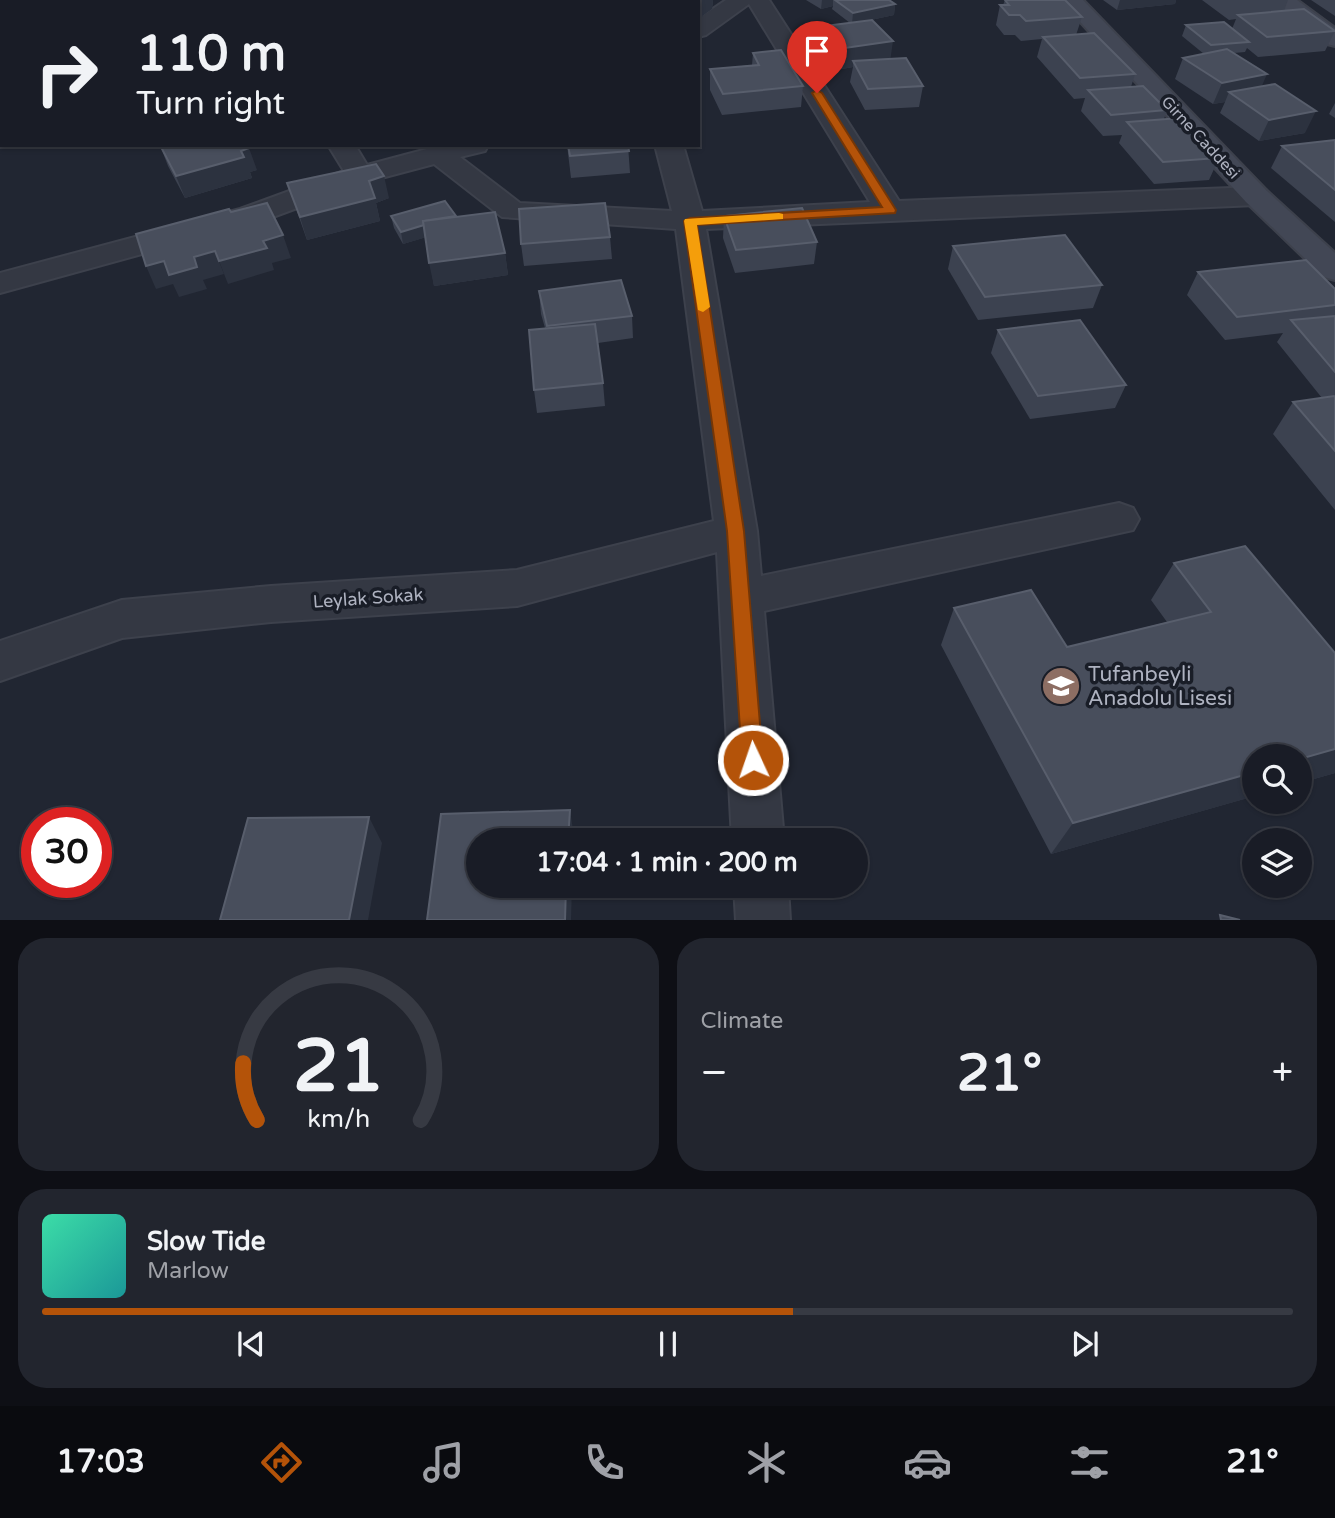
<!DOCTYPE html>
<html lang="en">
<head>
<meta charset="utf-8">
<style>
  body { margin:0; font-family:"Varela Round",sans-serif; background:#22252e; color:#f1f3f6; height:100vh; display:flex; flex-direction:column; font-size:26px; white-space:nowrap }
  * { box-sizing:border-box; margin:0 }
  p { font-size:23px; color:#9fa1a7 }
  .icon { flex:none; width:38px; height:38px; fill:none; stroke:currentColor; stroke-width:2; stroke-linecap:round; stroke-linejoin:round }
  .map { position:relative; height:920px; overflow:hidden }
  .drawer { display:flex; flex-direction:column; gap:18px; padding:18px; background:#0e0f15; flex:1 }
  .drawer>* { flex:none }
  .guide { position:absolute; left:0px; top:0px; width:700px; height:147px; box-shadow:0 2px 5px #0004,0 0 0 2px #373a43; background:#191c26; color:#f1f3f6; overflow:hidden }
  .buttons { position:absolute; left:1242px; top:744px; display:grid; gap:14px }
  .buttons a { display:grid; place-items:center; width:70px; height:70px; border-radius:50%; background:#191c26; box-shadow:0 2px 5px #0004,0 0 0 2px #373a43; font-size:35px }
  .speed { position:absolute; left:21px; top:807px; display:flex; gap:14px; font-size:35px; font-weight:700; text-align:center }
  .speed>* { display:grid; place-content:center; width:91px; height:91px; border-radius:50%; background:#191c26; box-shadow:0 2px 5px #0004,0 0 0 2px #373a43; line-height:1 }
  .speed .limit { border:10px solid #d22; background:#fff; color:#111 }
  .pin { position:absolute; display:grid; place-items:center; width:60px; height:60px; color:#fff; margin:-72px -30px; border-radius:50% 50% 50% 0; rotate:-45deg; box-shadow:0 0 7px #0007 }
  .pin .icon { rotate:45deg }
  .me { position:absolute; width:77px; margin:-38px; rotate:357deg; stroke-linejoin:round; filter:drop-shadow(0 0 5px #0008) }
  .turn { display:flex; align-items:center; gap:24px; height:147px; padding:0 21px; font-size:32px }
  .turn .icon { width:91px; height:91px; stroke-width:2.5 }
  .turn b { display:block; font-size:49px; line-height:60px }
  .big { font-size:52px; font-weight:700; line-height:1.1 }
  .drawer .tile { flex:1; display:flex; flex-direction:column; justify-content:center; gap:10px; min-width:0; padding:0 24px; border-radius:28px; background:#22252e }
  .drawer .dial { align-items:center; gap:0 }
  .dial svg { height:182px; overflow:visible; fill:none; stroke:#373a43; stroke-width:7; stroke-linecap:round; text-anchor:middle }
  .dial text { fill:#f1f3f6; stroke:none }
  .song { display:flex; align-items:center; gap:21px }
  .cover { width:84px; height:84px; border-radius:10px; background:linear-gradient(135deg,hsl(160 70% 55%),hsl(180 70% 35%)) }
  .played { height:7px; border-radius:4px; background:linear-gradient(90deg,#b45309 60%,#373a43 60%) }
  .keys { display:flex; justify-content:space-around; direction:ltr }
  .heat { display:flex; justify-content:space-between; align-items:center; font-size:38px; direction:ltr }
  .drawer .tiles { flex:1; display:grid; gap:18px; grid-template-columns:1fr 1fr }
  .tile:last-child { grid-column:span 2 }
  .trip { position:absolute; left:466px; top:828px; width:402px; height:70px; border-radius:35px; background:#191c26; box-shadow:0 2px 5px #0004,0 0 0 2px #373a43; font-weight:700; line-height:70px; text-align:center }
  .tab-bar { display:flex; height:112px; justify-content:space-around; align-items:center; background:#0a0b0f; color:#9fa1a7 }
  .tab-bar .icon { width:49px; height:49px }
  .tab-bar .active { color:#b45309 }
  .tab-bar b { font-size:32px; color:#f1f3f6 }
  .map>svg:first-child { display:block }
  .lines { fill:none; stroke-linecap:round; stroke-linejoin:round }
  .street-casing { stroke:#3d414c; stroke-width:4 }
  .secondary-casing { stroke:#3d414c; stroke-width:4 }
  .street { fill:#343843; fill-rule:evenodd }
  .secondary { fill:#424755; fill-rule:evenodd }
  .wall { fill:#3c4250 }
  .shaded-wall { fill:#2c323f }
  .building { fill:#484e5c; stroke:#585e6c; stroke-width:2 }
  .route { fill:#b45309; stroke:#753606; stroke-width:2 }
  .slow { fill:#f59e0b }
  .labels { text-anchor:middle; stroke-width:7; stroke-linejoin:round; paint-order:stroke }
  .far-street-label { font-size:16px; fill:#aeb2c0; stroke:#191d27 }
  .street-label { font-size:18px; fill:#aeb2c0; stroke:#191d27 }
  .near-poi-label { font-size:21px; fill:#aeb2c0; stroke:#191d27; text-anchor:start }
</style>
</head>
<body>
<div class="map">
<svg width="1335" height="920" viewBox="0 0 1335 920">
  <rect width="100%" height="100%" fill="#212632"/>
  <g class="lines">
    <g class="street-casing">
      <g id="street">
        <path d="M 443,0 L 468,0 L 442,2 Z"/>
        <path d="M 502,0 L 527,0 L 528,2 L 503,2 Z"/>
        <path d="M 726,0 L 769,0 L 899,201 L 1256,187 L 1266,190 L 1271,196 L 1266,202 L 1256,205 L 706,229 L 757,531 L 761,576 L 1119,503 L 1133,508 L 1139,519 L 1133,530 L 764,611 L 784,840 L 732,840 L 717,552 L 517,606 L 271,622 L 122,638 L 0,681 L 0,641 L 122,600 L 271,586 L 517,570 L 714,521 L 676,229 L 502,217 L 434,164 L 370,181 L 262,221 L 0,293 L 0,273 L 240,209 L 344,171 L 328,145 L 355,145 L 367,165 L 442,145 L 488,145 L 485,151 L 460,157 L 520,203 L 672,211 L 655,145 L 683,145 L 702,211 L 870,202 L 749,4 L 706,35 L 698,37 L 698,19 Z"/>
        <path d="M 734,886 L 788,886 L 790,920 L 736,920 Z"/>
      </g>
    </g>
    <g class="secondary-casing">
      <g id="secondary">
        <path d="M 1060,0 L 1083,0 L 1266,190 L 1335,253 L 1335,280 L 1324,277 L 1246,202 Z"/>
        <path d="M 1272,0 L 1297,0 L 1335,28 L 1335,46 L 1327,44 Z"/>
      </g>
    </g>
    <use href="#street" class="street"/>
    <use href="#secondary" class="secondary"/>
  </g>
  <g class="wall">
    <path d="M 0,0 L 72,0 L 72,2 L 2,2 L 2,14 L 0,13 Z"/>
    <path d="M 647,0 L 713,0 L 712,9 L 698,19 L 698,2 L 647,2 Z"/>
    <path d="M 806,0 L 889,0 L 895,4 L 894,15 L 866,21 L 890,59 L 923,86 L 919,107 L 865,110 L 850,82 L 853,67 L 842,69 L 822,46 L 825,26 L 850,23 L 832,9 L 833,6 L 821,9 Z"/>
    <path d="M 1005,0 L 1082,17 L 1076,35 L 1135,74 L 1131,87 L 1167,110 L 1164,119 L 1219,158 L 1209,180 L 1154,184 L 1119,143 L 1122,135 L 1103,136 L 1081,111 L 1085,98 L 1074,99 L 1037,57 L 1042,39 L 1021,41 L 1015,35 L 1004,35 L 996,25 L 1000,5 L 1003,5 Z"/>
    <path d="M 1103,0 L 1176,0 L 1175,4 L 1117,10 Z"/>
    <path d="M 1202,0 L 1288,0 L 1284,11 L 1335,31 L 1325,51 L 1258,57 L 1247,48 L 1245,52 L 1234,53 L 1262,87 L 1305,133 L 1259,141 L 1220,113 L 1225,102 L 1213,104 L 1175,79 L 1183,58 L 1204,54 L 1182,36 L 1186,25 L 1232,29 L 1236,19 L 1229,20 Z"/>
    <path d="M 1311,0 L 1335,0 L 1335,16 Z"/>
    <path d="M 753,53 L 803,86 L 801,107 L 722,115 L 710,90 L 710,69 L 752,65 Z"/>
    <path d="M 1335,103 L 1335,118 L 1329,114 Z"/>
    <path d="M 1335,140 L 1335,222 L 1271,168 L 1282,146 Z"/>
    <path d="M 160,145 L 257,170 L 250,172 L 252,178 L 185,198 L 168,166 Z"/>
    <path d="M 567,145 L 628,145 L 630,173 L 571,178 Z"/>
    <path d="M 287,183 L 389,198 L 376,203 L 380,221 L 307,240 Z"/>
    <path d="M 391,216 L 456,217 L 505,253 L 508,275 L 434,286 L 426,237 L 403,244 L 394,228 Z"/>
    <path d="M 724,216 L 817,242 L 814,264 L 735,273 L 723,238 Z"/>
    <path d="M 610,237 L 612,259 L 524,266 L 521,244 Z"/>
    <path d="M 953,246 L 1102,285 L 1093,308 L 978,320 L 948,269 Z"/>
    <path d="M 1198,272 L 1335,289 L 1335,510 L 1273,434 L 1293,402 L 1322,398 L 1277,342 L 1283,333 L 1225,340 L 1187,295 Z"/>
    <path d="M 539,291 L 632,316 L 633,338 L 598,343 L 603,383 L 605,406 L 537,413 L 534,390 L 545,328 L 541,314 Z"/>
    <path d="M 998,330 L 1126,385 L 1115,408 L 1030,419 L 991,353 Z"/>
    <path d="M 1174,563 L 1335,653 L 1335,773 L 1051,854 L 941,645 L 954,608 L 1067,647 L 1167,622 L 1151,600 Z"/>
  </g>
  <g class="shaded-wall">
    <path d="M 37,0 L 72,0 L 72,2 L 31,2 Z"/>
    <path d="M 698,0 L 713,0 L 712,9 L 698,19 Z"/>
    <path d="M 822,0 L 833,0 L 833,6 L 821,9 Z"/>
    <path d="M 1120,0 L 1176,0 L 1175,4 L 1117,10 Z"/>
    <path d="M 895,4 L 894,15 L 852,24 L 853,13 Z"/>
    <path d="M 893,41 L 890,62 L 853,61 L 853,67 L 842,69 L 845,48 Z"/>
    <path d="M 1267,74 L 1258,95 L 1229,92 L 1225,102 L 1213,104 L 1222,83 Z"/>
    <path d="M 1316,111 L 1305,133 L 1259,141 L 1269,120 Z"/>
    <path d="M 249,148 L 257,170 L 250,172 L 252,178 L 185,198 L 176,176 Z"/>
    <path d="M 384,176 L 389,198 L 376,203 L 380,221 L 307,240 L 300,217 L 369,181 Z"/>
    <path d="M 456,216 L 458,228 L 403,244 L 401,232 Z"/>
    <path d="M 283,235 L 291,258 L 272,263 L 274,270 L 228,284 L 219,261 L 263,241 Z"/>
    <path d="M 215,251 L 224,274 L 203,280 L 207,289 L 179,297 L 173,284 L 156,289 L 146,266 L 164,261 L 194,257 Z"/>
    <path d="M 505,253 L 508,275 L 434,286 L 429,263 Z"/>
    <path d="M 1335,749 L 1335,773 L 1300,783 L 1300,759 Z"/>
    <path d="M 1255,772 L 1255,796 L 1051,854 L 1073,823 Z"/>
    <path d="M 570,810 L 574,837 L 574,840 L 568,840 Z"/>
    <path d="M 369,817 L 382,843 L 368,920 L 349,920 Z"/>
    <path d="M 566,886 L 572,886 L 571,920 L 565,920 Z"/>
  </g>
  <g class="building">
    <path d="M 0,0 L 37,0 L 31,2 L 3,2 Z"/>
    <path d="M 246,0 L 273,0 L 276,2 L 241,2 Z"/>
    <path d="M 835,0 L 889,0 L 895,4 L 853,13 Z"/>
    <path d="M 1005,0 L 1065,0 L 1082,17 L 1026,21 L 1020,15 L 1009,15 L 1000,5 L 1009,5 Z"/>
    <path d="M 1304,9 L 1335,31 L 1267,37 L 1238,15 Z"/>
    <path d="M 872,20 L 893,41 L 845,48 L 825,26 Z"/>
    <path d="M 1224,22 L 1249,42 L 1211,45 L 1186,25 Z"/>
    <path d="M 1094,33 L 1135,74 L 1080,78 L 1043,37 Z"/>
    <path d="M 1227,49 L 1267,74 L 1222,83 L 1183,58 Z"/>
    <path d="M 781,50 L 803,86 L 723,94 L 710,69 L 759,65 L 753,53 Z"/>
    <path d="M 906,58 L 923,86 L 868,89 L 853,61 Z"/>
    <path d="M 1275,84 L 1316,111 L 1269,120 L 1229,92 Z"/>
    <path d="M 1143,86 L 1167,110 L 1111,115 L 1088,90 Z"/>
    <path d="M 1180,118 L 1219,158 L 1163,162 L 1127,122 Z"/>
    <path d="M 1335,140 L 1335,190 L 1282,146 Z"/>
    <path d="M 160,145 L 247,145 L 249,148 L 241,151 L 244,157 L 176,176 Z"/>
    <path d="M 568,145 L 628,145 L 629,151 L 570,156 Z"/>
    <path d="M 376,164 L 384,176 L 369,181 L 375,198 L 300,217 L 287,183 Z"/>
    <path d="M 445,201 L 456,216 L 423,221 L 424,225 L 401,232 L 391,216 Z"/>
    <path d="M 267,203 L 283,235 L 263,241 L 267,248 L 219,261 L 215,251 L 194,257 L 197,267 L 169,275 L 164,261 L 146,266 L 136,234 L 229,209 L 231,212 Z"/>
    <path d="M 605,203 L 610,237 L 521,244 L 519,209 Z"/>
    <path d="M 802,208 L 817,242 L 736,250 L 724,216 Z"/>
    <path d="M 495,212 L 505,253 L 429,263 L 423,221 Z"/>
    <path d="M 1065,235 L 1102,285 L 985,297 L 953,246 Z"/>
    <path d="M 1306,260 L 1335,289 L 1335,305 L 1237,317 L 1198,272 Z"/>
    <path d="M 621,280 L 632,316 L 547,326 L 539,291 Z"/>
    <path d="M 1335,316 L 1335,372 L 1291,320 Z"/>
    <path d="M 1080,320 L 1126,385 L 1038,396 L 998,330 Z"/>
    <path d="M 595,324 L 603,383 L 534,390 L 529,330 Z"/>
    <path d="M 1334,396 L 1335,397 L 1335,451 L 1293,402 Z"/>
    <path d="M 1245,546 L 1335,653 L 1335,749 L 1300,759 L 1300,756 L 1255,756 L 1255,772 L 1073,823 L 954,608 L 1031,590 L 1067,647 L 1211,612 L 1174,563 Z"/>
    <path d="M 570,810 L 568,840 L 478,840 L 478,886 L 566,886 L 565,920 L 427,920 L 441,814 Z"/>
    <path d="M 369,817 L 349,920 L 220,920 L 248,818 Z"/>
    <path d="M 1220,915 L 1240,920 L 1221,920 Z"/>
  </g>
  <path class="route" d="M 817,90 L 822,93 L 896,210 L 895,213 L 697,225 L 744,531 L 763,760 L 760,766 L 753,769 L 745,766 L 742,760 L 727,531 L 684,221 L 690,218 L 882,207 L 812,93 Z"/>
  <path class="slow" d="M 779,213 L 783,214 L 783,219 L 697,225 L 710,307 L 703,312 L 698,310 L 684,221 L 685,219 Z"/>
  <defs>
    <g id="school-disc" transform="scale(2.0125)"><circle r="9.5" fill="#8d6e63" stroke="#191d27"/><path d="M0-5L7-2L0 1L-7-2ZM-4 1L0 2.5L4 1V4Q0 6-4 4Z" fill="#fff"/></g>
  </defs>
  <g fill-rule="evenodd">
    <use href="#school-disc" x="1061" y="686"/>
  </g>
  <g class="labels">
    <g class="far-street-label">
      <text transform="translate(1201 137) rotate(47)" y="6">Girne Caddesi</text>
    </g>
    <g class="street-label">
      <text transform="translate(368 598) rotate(-4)" y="6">Leylak Sokak</text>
    </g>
    <g class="near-poi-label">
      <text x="1088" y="681">Tufanbeyli<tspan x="1088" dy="24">Anadolu Lisesi</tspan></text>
    </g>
  </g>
</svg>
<div class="buttons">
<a><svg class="icon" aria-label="search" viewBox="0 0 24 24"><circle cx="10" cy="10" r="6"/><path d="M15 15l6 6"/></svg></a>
<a><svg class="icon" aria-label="layers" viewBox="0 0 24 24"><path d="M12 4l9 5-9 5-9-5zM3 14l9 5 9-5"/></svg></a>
</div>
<div class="speed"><div class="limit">30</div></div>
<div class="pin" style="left:817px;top:93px;background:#d93025"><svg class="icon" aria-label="arrive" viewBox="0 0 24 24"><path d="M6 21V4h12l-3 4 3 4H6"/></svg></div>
<svg class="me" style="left:753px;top:760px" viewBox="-20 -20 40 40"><circle r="17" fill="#b45309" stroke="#fff" stroke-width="3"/><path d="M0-11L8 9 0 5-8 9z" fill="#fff"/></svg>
<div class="trip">17:04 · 1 min · 200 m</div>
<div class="guide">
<div class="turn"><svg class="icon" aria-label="right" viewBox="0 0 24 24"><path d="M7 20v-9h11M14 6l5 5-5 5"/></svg><div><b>110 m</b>Turn right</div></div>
</div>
</div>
<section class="drawer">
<div class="tiles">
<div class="tile dial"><svg viewBox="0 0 100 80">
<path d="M14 69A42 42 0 1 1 86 69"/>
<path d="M14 69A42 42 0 0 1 8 44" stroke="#b45309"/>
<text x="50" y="56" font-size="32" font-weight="700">21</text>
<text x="50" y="72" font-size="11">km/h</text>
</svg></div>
<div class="tile"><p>Climate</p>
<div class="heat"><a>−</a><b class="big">21°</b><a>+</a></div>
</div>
<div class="tile">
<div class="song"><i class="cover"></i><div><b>Slow Tide</b><p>Marlow</p></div></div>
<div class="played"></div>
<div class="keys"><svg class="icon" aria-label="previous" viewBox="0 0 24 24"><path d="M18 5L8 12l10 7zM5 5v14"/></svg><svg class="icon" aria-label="pause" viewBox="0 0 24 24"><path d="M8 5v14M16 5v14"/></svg><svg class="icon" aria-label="next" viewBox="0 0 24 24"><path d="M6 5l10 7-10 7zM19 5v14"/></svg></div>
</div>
</div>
</section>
<nav class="tab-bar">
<b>17:03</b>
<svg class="icon active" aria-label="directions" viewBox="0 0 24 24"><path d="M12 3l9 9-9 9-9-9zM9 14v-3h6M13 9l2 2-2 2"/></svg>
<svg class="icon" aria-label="music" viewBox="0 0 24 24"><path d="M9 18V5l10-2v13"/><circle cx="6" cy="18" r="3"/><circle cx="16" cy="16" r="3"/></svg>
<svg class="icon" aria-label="phone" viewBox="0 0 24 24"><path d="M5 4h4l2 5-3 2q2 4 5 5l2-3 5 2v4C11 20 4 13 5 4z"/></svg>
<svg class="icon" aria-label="climate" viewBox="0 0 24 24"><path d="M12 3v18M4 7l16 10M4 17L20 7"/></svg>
<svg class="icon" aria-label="car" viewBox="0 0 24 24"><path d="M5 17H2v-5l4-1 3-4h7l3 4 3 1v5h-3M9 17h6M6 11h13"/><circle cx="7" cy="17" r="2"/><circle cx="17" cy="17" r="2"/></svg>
<svg class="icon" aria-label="filters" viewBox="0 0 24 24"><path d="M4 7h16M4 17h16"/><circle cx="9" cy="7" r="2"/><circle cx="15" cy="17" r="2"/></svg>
<b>21°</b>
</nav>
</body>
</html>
